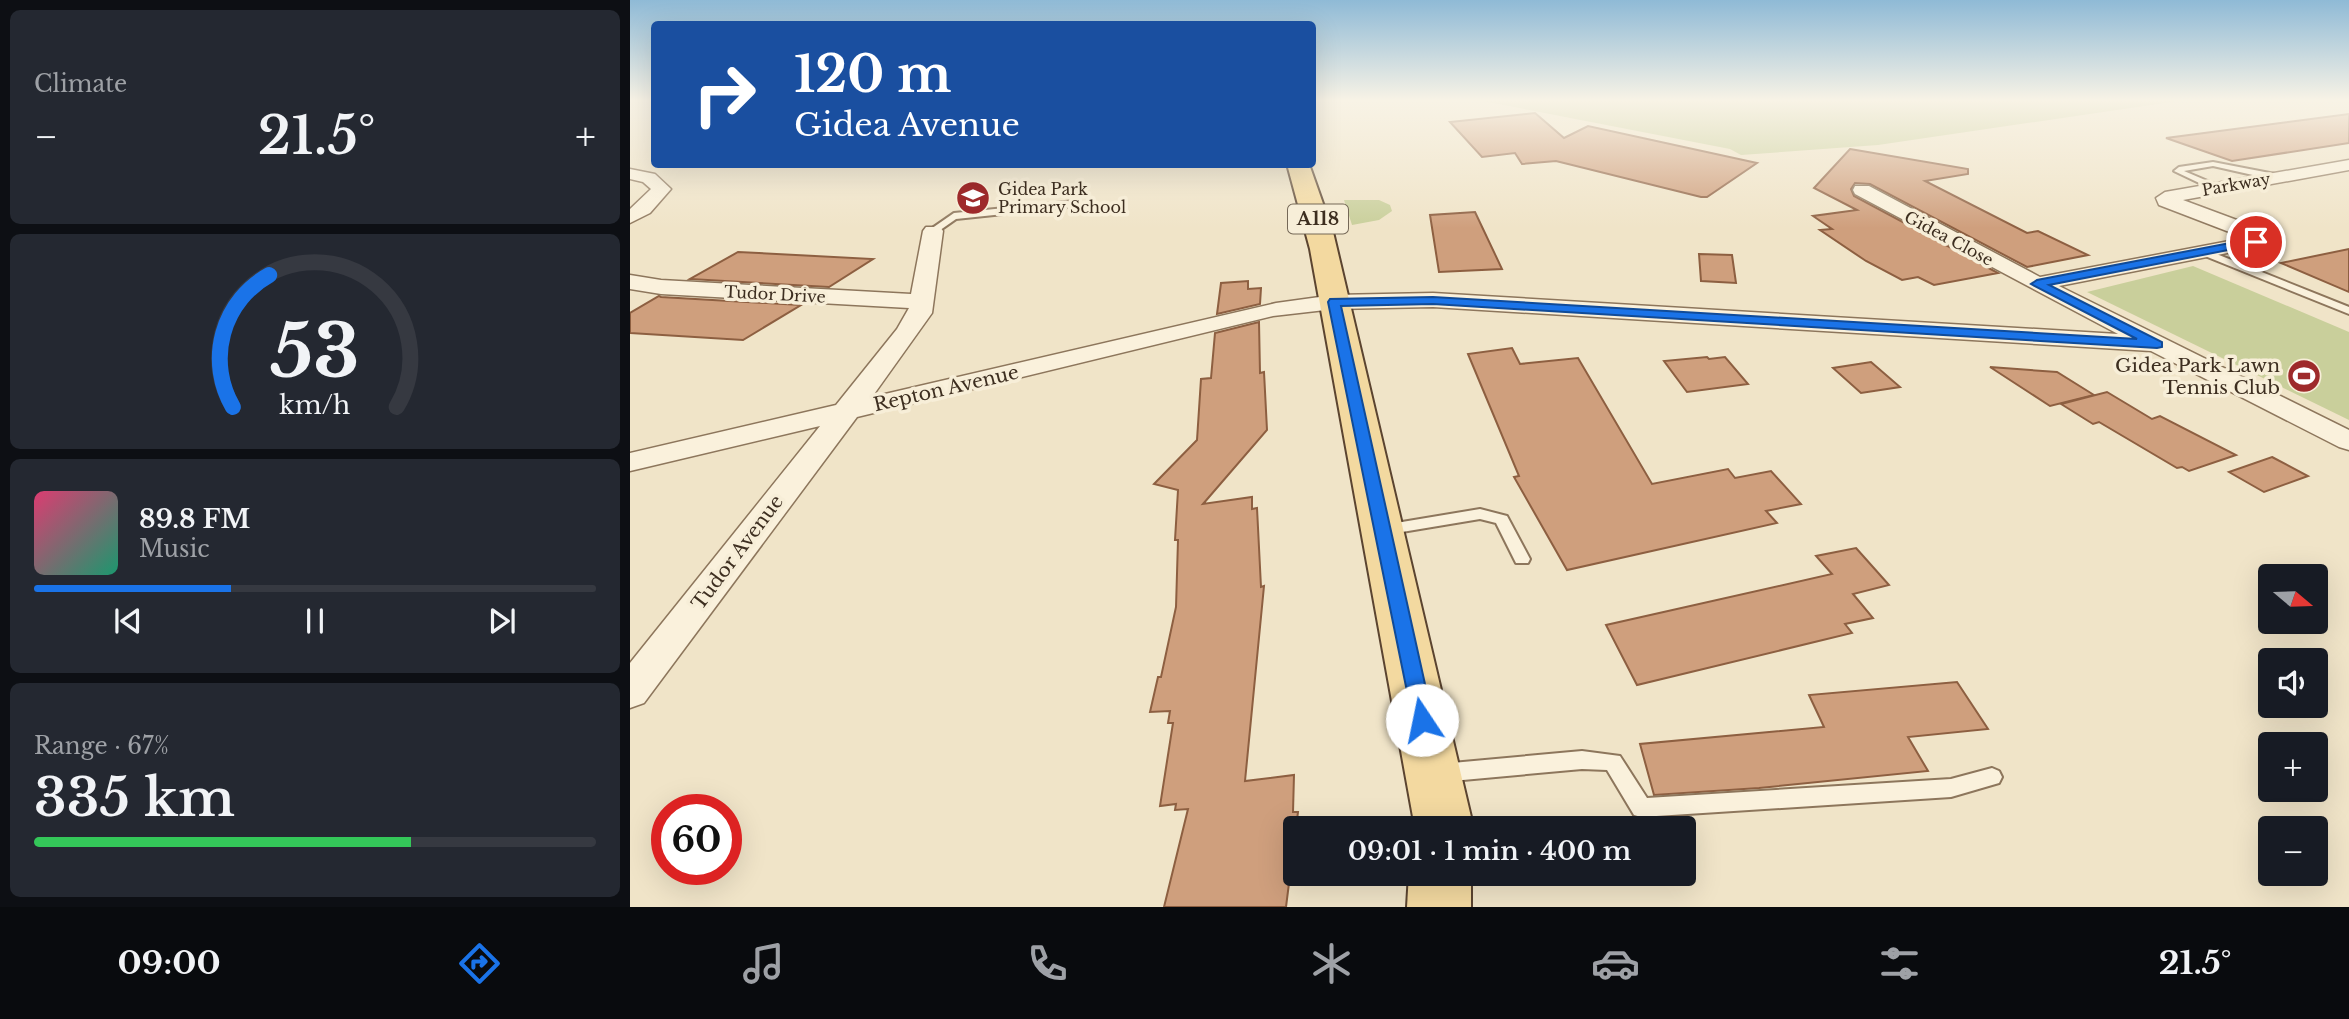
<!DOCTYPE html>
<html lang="en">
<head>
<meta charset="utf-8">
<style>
  body { margin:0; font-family:"Libre Baskerville",serif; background:#242831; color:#f1f3f6; height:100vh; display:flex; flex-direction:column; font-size:26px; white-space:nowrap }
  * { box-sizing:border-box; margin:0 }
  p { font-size:23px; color:#9ea1a6 }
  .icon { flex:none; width:38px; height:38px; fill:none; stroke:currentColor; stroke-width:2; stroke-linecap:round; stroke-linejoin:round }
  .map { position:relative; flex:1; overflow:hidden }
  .panel { display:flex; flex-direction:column; gap:10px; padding:10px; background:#0d0f14; width:630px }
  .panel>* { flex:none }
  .hud { position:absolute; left:21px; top:21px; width:665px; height:147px; border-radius:7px; box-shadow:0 7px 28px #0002; background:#1a4fa0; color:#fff; overflow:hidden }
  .needle { width:46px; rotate:109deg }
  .controls { position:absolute; left:1628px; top:564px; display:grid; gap:14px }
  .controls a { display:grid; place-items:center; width:70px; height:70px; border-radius:7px; background:#171b24; box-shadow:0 7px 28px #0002; font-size:35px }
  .speed { position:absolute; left:21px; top:794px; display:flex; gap:14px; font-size:35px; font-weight:700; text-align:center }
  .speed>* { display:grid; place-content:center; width:91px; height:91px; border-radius:50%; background:#171b24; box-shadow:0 7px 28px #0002; line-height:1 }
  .speed .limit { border:10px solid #d22; background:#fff; color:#111 }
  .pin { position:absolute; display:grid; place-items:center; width:60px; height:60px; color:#fff; margin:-30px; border:4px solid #fff; border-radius:50%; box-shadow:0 2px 7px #0007 }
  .me { position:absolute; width:77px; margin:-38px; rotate:349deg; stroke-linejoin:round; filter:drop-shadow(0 0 5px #0008) }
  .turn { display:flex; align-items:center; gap:24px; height:147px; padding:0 28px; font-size:32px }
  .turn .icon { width:91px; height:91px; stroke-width:2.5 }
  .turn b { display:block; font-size:49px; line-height:60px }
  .big { font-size:52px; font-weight:600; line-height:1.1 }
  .panel .widget { flex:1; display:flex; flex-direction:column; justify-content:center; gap:10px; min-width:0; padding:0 24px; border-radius:10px; background:#242831 }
  .panel .dial { align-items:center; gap:0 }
  .dial svg { height:182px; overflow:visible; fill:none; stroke:#363941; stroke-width:7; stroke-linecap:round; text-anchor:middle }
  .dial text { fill:#f1f3f6; stroke:none }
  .song { display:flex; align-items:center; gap:21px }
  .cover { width:84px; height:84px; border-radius:10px; background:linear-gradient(135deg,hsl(340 70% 55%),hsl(160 70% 35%)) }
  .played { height:7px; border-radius:4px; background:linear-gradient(90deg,#1a73e8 35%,#363941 35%) }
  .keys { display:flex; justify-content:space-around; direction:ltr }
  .heat { display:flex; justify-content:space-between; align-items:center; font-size:38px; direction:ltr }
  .charge { height:10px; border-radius:5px; background:linear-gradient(90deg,#34c759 67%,#363941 0) }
  .trip { position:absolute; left:653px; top:816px; width:413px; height:70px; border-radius:7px; background:#171b24; box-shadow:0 7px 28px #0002; font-weight:600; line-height:70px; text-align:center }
  .tabs { display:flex; height:112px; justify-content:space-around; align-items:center; background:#090b0e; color:#9ea1a6 }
  .tabs .icon { width:49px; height:49px }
  .tabs .selected { color:#1a73e8 }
  .tabs b { font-size:32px; color:#f1f3f6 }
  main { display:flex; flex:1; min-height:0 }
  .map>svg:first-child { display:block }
  .green { fill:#c9cf9b }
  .building { fill:#cf9f7d; stroke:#8d5f41; stroke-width:2 }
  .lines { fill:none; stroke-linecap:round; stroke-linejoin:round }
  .service-casing { stroke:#8d765c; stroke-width:4 }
  .minor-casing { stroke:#8d765c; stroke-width:3 }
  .primary-casing { stroke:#5b4430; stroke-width:4 }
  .service { fill:#faf1dc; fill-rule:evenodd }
  .minor { fill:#faf1dc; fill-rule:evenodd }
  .primary { fill:#f3d9a0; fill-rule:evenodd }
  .route { fill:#1a73e8; stroke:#114b97; stroke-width:2 }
  .labels { text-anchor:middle; stroke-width:7; stroke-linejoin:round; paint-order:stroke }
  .far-street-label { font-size:16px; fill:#3d2e20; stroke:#f7eed8 }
  .far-poi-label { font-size:16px; fill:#3d2e20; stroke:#f7eed8; text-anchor:start }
  .shield { fill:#f7eed8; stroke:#756857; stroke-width:2 }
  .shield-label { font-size:18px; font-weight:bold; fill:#3d2e20 }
  .poi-label { font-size:19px; fill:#3d2e20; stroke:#f7eed8; text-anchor:end }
  .street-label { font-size:19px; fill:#3d2e20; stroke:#f7eed8 }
</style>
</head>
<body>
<main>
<section class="panel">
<div class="widget"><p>Climate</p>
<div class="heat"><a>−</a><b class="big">21.5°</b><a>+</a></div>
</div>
<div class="widget dial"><svg viewBox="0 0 100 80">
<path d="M14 69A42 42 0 1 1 86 69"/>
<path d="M14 69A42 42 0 0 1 30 11" stroke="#1a73e8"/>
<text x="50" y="56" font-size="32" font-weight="700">53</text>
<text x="50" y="72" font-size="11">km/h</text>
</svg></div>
<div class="widget">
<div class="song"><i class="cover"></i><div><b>89.8 FM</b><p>Music</p></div></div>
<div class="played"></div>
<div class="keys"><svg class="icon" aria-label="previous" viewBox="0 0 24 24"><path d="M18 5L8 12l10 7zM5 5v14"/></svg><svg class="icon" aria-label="pause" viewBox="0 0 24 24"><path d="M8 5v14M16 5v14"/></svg><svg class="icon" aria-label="next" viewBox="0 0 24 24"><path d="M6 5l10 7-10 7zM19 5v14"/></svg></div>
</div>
<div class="widget"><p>Range · 67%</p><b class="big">335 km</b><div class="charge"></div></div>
</section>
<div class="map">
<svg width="1719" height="907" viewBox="0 0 1719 907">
  <rect width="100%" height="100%" fill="#f0e4c8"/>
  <g class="green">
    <path d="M 853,101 L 1548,101 L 1248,145 L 1111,155 L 1100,149 Z"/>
    <path d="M 714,200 L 749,200 L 760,205 L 762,211 L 749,220 L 722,225 Z"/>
    <path d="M 1563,266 L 1719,332 L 1719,420 L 1457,292 Z"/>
  </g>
  <g class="building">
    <path d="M 905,113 L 934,138 L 958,126 L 1127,163 L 1077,197 L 1071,197 L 926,161 L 892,164 L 885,153 L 852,157 L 820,122 Z"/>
    <path d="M 1719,114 L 1719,143 L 1602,161 L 1536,138 Z"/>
    <path d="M 1220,149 L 1338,169 L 1338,174 L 1295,181 L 1397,233 L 1408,231 L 1458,255 L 1397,267 L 1240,184 L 1225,183 L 1221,189 L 1224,196 L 1368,273 L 1304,285 L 1288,277 L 1272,280 L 1236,261 L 1190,230 L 1202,229 L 1183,216 L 1227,210 L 1184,188 Z"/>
    <path d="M 845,212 L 872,269 L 809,272 L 800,215 Z"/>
    <path d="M 1719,249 L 1719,292 L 1651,263 Z"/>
    <path d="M 108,252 L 243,259 L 199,287 L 60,279 Z"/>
    <path d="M 1069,254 L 1102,255 L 1106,283 L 1071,281 Z"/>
    <path d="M 618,281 L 618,289 L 631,288 L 630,304 L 587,314 L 591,283 Z"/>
    <path d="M 29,296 L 31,297 L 171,305 L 113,340 L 0,333 L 0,313 Z"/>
    <path d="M 629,322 L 630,373 L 634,372 L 637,430 L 573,504 L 622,497 L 622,509 L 627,508 L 631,587 L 634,586 L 615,781 L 664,775 L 663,812 L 668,812 L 656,907 L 534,907 L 558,809 L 545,810 L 546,804 L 530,806 L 543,723 L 538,723 L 540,711 L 520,712 L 528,677 L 531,677 L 546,607 L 548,540 L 545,540 L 548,490 L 524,484 L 567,440 L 571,379 L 581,378 L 585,333 Z"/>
    <path d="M 882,348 L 890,364 L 948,358 L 1022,484 L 1098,469 L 1105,478 L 1141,471 L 1171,504 L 1136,511 L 1147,523 L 937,570 L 884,477 L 889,476 L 838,354 Z"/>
    <path d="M 1077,357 L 1079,359 L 1095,357 L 1118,384 L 1057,392 L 1034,361 Z"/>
    <path d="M 1241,362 L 1270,387 L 1231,393 L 1203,368 Z"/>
    <path d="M 1360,367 L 1427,372 L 1464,395 L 1420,406 Z"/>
    <path d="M 1477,392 L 1522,419 L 1530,416 L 1606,455 L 1559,471 L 1552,467 L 1547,468 L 1469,422 L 1463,424 L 1431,404 Z"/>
    <path d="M 1642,457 L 1678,476 L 1634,492 L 1599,472 Z"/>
    <path d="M 1226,548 L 1259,585 L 1223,594 L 1243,618 L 1215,624 L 1222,633 L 1007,685 L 976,625 L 1202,574 L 1186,556 Z"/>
    <path d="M 1327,682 L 1358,729 L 1278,737 L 1298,771 L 1129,788 L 1024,795 L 1010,744 L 1194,727 L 1179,695 Z"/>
  </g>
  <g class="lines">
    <g class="service-casing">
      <g id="service">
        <path d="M 1583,162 L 1645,174 L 1649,177 L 1645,180 L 1583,166 L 1554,171 L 1587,185 L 1587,189 L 1584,190 L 1544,171 L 1549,167 Z"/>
        <path d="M 445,201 L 448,202 L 448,206 L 326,219 L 306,233 L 298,231 L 324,213 Z"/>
        <path d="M 1574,249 L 1719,307 L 1719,314 L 1570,254 L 1570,250 Z"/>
        <path d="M 850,509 L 877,516 L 900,559 L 898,563 L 886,563 L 866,523 L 850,519 L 754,535 L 749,534 L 746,530 L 749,526 L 754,525 Z"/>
        <path d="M 952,751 L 990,756 L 1017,798 L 1321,779 L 1362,768 L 1369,771 L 1372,777 L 1369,783 L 1321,797 L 1011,817 L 1004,815 L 977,770 L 952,769 L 811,782 L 804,779 L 801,773 L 804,767 L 811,764 Z"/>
      </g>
    </g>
    <g class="minor-casing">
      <g id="minor">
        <path d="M 1719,160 L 1719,170 L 1553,200 L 1631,229 L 1636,242 L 1633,246 L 1429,286 L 1719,430 L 1719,450 L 1709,447 L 1521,351 L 803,307 L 704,309 L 643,316 L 227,417 L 14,703 L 0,708 L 0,663 L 190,426 L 0,471 L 0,453 L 206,405 L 267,329 L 279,308 L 31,294 L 0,289 L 0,275 L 31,280 L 281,294 L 293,231 L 296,227 L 310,227 L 313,231 L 302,313 L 242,397 L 646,303 L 704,295 L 803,293 L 1488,334 L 1225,194 L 1223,190 L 1225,186 L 1239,186 L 1410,277 L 1615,238 L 1529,205 L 1526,198 L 1535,192 Z"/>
        <path d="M 0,169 L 25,174 L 41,189 L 20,213 L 0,223 L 0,209 L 21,189 L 13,182 L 0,179 Z"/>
      </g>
    </g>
    <g class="primary-casing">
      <g id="primary">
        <path d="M 657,164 L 679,164 L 703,232 L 841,817 L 842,828 L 782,828 L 783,817 L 680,249 Z"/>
        <path d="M 779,873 L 841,873 L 841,907 L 777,907 Z"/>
      </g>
    </g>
    <use href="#service" class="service"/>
    <use href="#minor" class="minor"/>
    <use href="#primary" class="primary"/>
  </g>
  <linearGradient id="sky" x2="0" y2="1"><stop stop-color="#8fbad6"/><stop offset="0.44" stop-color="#f8f3e6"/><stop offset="1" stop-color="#f8f3e6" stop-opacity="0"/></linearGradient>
  <rect width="1719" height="228" fill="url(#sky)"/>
  <path class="route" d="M 1626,238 L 1629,239 L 1629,244 L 1419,285 L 1532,342 L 1532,347 L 1527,348 L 803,304 L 711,306 L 803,720 L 799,726 L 792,729 L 784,726 L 698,302 L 700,299 L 803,297 L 1507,339 L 1401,284 L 1407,280 Z"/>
  <defs>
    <g id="school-disc" transform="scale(1.75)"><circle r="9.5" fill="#9e2a2b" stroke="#f7eed8"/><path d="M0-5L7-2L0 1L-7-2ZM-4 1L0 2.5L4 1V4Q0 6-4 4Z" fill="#fff"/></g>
    <g id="stadium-disc" transform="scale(1.75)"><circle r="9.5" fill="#9e2a2b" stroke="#f7eed8"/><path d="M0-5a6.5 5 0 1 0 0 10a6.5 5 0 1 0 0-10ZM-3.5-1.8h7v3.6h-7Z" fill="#fff"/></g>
  </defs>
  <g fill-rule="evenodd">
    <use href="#school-disc" x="343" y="198"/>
    <use href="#stadium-disc" x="1674" y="376"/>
  </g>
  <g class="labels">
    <g class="far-street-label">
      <text transform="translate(1606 184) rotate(-10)" y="6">Parkway</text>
      <text transform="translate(1319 238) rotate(28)" y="6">Gidea Close</text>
      <text transform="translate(145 294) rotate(3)" y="6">Tudor Drive</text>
    </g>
    <g class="far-poi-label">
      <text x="368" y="195">Gidea Park<tspan x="368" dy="18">Primary School</tspan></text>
    </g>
    <rect class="shield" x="658" y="204.5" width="60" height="29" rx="5"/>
    <g class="shield-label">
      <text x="688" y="225">A118</text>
    </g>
    <g class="poi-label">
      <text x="1650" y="372">Gidea Park Lawn<tspan x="1650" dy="22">Tennis Club</tspan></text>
    </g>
    <g class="street-label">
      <text transform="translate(316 388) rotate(-13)" y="7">Repton Avenue</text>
      <text transform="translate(107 552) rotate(-53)" y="7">Tudor Avenue</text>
    </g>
  </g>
</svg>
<div class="controls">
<a><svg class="needle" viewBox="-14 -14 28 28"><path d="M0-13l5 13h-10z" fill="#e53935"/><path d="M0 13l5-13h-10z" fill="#9ea1a6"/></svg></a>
<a><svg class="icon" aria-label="sound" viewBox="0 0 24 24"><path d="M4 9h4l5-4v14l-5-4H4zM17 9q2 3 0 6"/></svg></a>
<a>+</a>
<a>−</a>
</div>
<div class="speed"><div class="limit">60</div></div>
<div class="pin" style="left:1626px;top:242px;background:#d93025"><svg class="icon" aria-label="arrive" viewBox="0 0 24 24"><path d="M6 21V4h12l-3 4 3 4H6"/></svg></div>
<svg class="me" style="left:792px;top:720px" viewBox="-20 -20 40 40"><circle r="19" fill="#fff"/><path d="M0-13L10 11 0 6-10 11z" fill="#1a73e8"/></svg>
<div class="trip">09:01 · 1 min · 400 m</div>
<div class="hud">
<div class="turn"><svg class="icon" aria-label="right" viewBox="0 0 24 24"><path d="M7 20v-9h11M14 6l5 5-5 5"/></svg><div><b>120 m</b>Gidea Avenue</div></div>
</div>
</div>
</main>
<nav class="tabs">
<b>09:00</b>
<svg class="icon selected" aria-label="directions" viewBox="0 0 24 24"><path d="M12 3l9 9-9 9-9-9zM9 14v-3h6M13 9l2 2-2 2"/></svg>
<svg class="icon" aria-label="music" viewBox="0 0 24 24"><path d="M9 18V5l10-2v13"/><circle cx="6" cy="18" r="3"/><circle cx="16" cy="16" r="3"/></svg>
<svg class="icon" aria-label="phone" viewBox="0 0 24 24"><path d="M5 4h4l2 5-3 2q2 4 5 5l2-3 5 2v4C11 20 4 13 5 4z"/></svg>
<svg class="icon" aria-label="climate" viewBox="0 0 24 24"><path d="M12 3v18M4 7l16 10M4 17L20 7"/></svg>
<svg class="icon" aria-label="car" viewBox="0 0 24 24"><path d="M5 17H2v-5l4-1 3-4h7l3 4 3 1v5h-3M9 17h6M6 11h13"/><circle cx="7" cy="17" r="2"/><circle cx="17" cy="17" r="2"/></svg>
<svg class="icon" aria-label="filters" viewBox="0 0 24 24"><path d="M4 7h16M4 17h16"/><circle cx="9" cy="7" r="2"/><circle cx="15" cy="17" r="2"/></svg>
<b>21.5°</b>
</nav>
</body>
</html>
